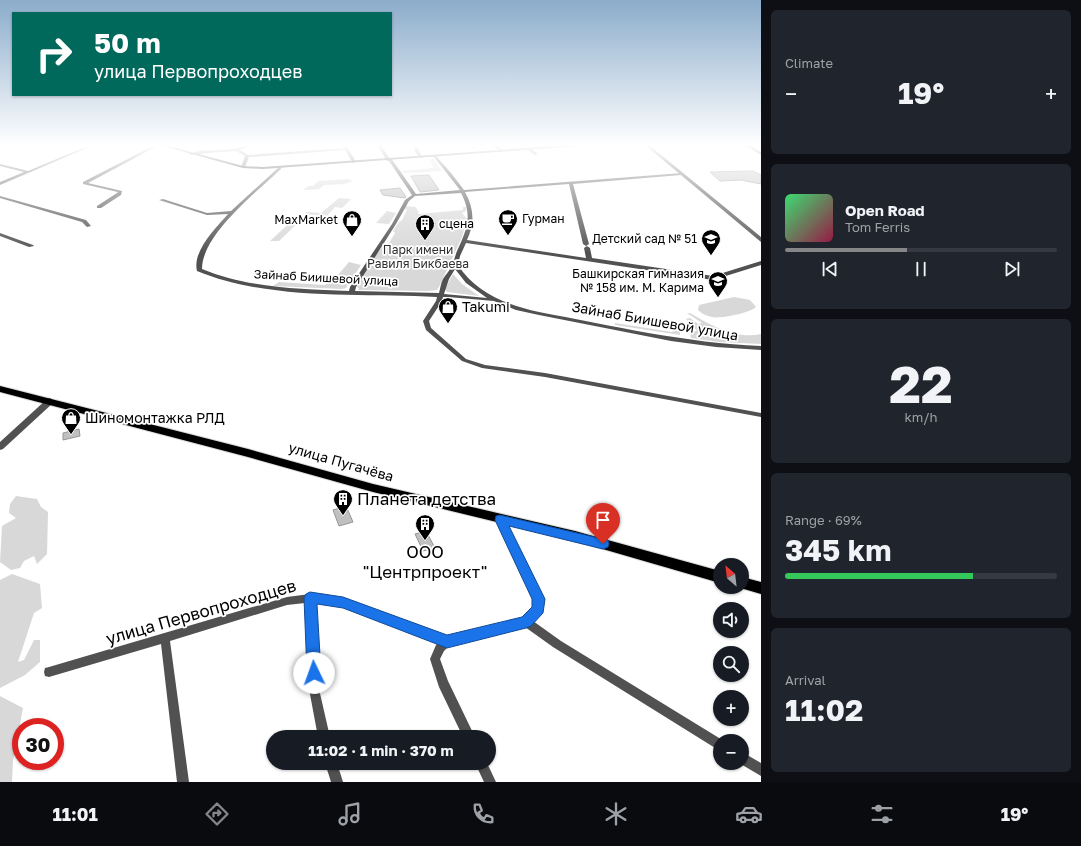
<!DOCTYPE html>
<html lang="en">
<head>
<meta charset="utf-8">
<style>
  body { margin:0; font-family:"Golos Text",sans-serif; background:#20242c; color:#f1f3f6; height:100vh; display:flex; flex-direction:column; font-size:15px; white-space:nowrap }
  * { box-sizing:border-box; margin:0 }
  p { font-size:13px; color:#9ea1a6 }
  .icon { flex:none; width:22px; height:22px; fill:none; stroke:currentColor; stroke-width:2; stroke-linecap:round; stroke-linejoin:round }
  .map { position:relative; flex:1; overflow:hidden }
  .details { display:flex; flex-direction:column; gap:10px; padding:10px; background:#0d0f14; width:320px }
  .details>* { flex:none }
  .top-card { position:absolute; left:12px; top:12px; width:380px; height:84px; border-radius:0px; box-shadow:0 1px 3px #0004; background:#00695c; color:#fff; overflow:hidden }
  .needle { width:26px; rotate:332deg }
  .buttons { position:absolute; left:713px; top:558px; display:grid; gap:8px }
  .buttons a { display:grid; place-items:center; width:36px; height:36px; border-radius:50%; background:#171b24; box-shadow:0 1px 3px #0004; font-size:20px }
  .speed { position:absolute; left:12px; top:718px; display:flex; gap:8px; font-size:20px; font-weight:700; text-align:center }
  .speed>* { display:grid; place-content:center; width:52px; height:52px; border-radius:50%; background:#171b24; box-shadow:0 1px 3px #0004; line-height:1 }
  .speed .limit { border:6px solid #d22; background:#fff; color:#111 }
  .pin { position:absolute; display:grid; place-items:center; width:34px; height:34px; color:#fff; margin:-41px -17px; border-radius:50% 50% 50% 0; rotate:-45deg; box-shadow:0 0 4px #0007 }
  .pin .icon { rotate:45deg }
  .me { position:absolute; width:44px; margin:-22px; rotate:357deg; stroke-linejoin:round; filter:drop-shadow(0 0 3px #0008) }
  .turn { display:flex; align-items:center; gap:14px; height:84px; padding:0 16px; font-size:18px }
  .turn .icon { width:52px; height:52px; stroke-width:2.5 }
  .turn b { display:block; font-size:28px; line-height:34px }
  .big { font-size:30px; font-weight:700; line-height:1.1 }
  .details .tile { flex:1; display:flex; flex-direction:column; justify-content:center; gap:6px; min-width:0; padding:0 14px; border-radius:6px; background:#20242c }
  .details .dial { align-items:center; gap:0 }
  .dial b { font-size:52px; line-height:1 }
  .song { display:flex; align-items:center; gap:12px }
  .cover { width:48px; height:48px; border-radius:6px; background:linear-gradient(135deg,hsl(140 70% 55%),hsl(340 70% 35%)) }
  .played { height:4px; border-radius:2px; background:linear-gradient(90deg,#858687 45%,#363941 45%) }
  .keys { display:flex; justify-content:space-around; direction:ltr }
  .heat { display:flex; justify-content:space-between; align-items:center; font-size:22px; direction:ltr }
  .charge { height:6px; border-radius:3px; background:linear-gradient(90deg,#34c759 69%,#363941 0) }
  .trip { position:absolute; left:266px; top:730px; width:230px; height:40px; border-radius:20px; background:#171b24; box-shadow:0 1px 3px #0004; font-weight:700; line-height:40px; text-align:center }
  .dock { display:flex; height:64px; justify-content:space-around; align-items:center; background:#090b0e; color:#9ea1a6 }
  .dock .icon { width:28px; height:28px }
  .dock .active { color:#858687 }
  .dock b { font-size:18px; color:#f1f3f6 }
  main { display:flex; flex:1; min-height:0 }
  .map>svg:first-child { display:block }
  .green { fill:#d8d8d8 }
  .building { fill:#c0c0c0; stroke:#959595 }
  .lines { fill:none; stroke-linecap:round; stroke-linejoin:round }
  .primary-casing { stroke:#dbdbdb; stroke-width:2 }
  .minor { fill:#515151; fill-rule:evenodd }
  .tertiary { fill:#515151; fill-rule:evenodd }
  .secondary { fill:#1e1e1e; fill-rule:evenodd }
  .primary { fill:#000; fill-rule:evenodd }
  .route { fill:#1a73e8; stroke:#114b97 }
  .labels { text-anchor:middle; stroke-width:3.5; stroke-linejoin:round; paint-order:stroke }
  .far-poi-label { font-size:12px; fill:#000; stroke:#fff; text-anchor:end }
  .far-park-label { font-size:12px; fill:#2f2f2f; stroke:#fff }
  .far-street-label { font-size:12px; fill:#000; stroke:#fff }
  .poi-label { font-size:14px; fill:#000; stroke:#fff; text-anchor:start }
  .street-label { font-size:14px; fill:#000; stroke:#fff }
  .near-poi-label { font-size:17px; fill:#000; stroke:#fff; text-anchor:start }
  .near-street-label { font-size:17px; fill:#000; stroke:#fff }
</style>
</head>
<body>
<main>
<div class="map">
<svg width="761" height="782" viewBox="0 0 761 782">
  <rect width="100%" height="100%" fill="#fff"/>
  <g class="green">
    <path d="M 430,159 L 434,159 L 442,171 L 404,173 L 402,171 L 434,168 L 429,160 Z"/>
    <path d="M 349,179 L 353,181 L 344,184 L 324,185 L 319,189 L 303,190 L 309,186 L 313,186 L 318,181 Z"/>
    <path d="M 339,198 L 351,199 L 342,208 L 335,207 L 327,216 L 305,214 L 306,212 L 321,213 Z"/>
    <path d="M 405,206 L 416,207 L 419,214 L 463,210 L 463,207 L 466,207 L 466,211 L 462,213 L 467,219 L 462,237 L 439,287 L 437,290 L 428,291 L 359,290 L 357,286 C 363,276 378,246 389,243 L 395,233 L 393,231 L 399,222 L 402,220 L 407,210 L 404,208 Z"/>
    <path d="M 387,211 L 396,213 L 389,224 L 376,223 Z"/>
    <path d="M 297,216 L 304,217 L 279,241 L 270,241 Z"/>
    <path d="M 349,262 L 361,265 L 346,288 L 342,289 L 273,286 L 279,282 L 324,285 L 332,282 Z"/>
    <path d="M 453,274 L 462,284 L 479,296 L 447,292 L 445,289 Z"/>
    <path d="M 734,297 L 750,300 L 756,307 C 750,313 720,319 712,317 C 707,316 702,314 698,310 L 699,305 Z"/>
    <path d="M 687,313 L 690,313 C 710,325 737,340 761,334 L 761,344 L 719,342 L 691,338 L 690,332 L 697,331 L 686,319 L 690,318 L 698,324 L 702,323 Z"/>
    <path d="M 615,323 L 672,332 L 676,330 L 680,332 L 680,335 L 615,325 Z"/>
    <path d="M 16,496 L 37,499 L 41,507 L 48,512 L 47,554 L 37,564 L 34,556 L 24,561 L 20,568 L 11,570 L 0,562 L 2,526 L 16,518 L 9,513 L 10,504 Z"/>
    <path d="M 12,574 L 40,584 L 42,608 L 34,613 L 18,662 L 24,660 L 34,640 L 40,640 L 40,662 L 25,675 L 0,688 L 0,580 Z"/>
    <path d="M 0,696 L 23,708 L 13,761 L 12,782 L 0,782 Z"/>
  </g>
  <g class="building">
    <path d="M 753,171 L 761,175 L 761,184 L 741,180 L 720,181 L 710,172 Z"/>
    <path d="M 429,175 L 439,190 L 420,192 L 411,176 Z"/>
    <path d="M 400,188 L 406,197 L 405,198 L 383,195 L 380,190 Z"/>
    <path d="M 79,429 L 80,436 L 63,440 L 63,433 Z"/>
    <path d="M 346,506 L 353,522 L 339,526 L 333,510 Z"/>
    <path d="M 426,531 L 435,548 L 423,551 L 415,534 Z"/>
  </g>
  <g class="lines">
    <g class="primary-casing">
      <g id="primary">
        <path d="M 0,386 L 248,449 L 373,484 L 575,531 L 720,571 L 720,583 L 575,541 L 373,492 L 248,457 L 0,392 Z"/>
        <path d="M 742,577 L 761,582 L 761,594 L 737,587 L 742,587 Z"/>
      </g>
    </g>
    <g class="minor">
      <path d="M 90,145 L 94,145 L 0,185 L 0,182 L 24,172 L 0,166 L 0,164 L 28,171 Z"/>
      <path d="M 155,145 L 159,145 L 88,183 L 122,191 L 121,195 L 101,208 L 97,208 L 97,206 L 117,193 L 118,192 L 83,184 L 83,182 Z"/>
      <path d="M 247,145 L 252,145 L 240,150 L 248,155 L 344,148 L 342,145 L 346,145 L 356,162 L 353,163 L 345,150 L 249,157 L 245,167 L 243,168 L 241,167 L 245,156 L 236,151 L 207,153 L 191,155 L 189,154 L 199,151 L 234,149 Z"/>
      <path d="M 377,145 L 381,145 L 389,158 L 391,158 L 416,194 L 460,190 L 434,157 L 433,156 L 435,155 L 451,173 L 464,190 L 682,173 L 683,174 L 681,175 L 573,184 L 589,244 L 586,246 L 583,244 L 569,184 L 465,192 C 474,208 475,223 467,240 L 586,258 L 584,248 L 587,246 L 590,248 L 592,258 L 713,276 L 761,261 L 761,265 L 713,280 L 466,243 L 460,256 L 458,265 C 476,293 507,305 539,312 C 613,326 686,343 761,346 L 761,350 L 716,347 L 671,341 L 539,315 L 516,310 L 494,301 L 448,297 L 443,297 L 442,301 L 429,321 L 431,328 L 466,359 L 485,365 L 545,373 L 761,413 L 761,417 L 545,377 L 482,368 L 462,361 L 426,330 L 423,321 L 436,301 L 437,297 C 360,293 270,301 197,271 C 192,251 216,228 228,214 L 207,215 L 159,200 L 163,199 L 207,213 L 231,211 L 279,167 L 281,167 L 281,169 C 257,192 202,234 202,269 C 248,288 299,289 349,291 L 350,287 L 392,224 L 405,200 L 412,195 L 389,161 L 387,161 ZM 461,193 C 473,216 467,229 457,251 C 455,256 454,261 452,266 C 450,270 446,274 443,279 C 441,283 440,289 439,293 L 355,291 L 356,287 L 396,224 L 409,201 L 415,196 ZM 455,269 L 466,283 L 487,298 L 444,294 L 449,279 Z"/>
      <path d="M 413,145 L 417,145 L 422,158 L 420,158 L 415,152 Z"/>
      <path d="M 493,145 L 497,145 L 503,151 L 500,152 Z"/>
      <path d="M 528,148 L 530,148 L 538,154 L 535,155 L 528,150 Z"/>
      <path d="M 0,196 L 86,220 L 91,226 L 87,227 L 82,222 L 0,198 Z"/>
      <path d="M 0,233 L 33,245 L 34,246 L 29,247 L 0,236 Z"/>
      <path d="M 501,517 L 504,518 L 505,520 L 544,599 L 542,612 L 533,621 L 561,641 L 724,741 L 720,741 L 720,751 L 553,647 L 525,627 L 450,645 L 444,651 L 440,659 L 448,681 L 475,737 L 463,737 L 439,687 L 430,659 L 436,645 L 438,643 L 343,606 L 315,603 L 319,689 L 330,737 L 318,737 L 309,689 L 305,603 L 287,605 L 170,641 L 189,782 L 177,782 L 161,644 L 49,677 L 45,676 L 44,672 L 45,668 L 49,667 L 287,597 L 310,594 L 343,598 L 447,636 L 523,618 L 533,607 L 534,599 L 497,520 L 498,518 Z"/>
      <path d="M 742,752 L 761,763 L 761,776 L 739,763 L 742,763 Z"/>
      <path d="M 325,763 L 337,763 L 343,782 L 331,782 Z"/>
      <path d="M 475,763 L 487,763 L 496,782 L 484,782 Z"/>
    </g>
    <g class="tertiary">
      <path d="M 645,145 L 649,145 L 761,237 L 761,242 Z"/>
      <path d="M 50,398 L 54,401 L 53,403 L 3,449 L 0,450 L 0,442 L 47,399 Z"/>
    </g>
    <g class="secondary">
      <path d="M 159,145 L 165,145 L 243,166 L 263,167 L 567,145 L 582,145 L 580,146 L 263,169 L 243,168 Z"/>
      <path d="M 745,145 L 749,145 L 761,152 L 761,155 Z"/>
    </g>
    <use href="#primary" class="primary"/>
  </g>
  <linearGradient id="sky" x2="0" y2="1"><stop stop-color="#8baccb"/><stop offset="0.57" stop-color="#fff"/><stop offset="1" stop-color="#fff" stop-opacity="0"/></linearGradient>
  <rect width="761" height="254" fill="url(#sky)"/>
  <path class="route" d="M 500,515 L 603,539 L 608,540 L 609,544 L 608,547 L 603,549 L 509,526 L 545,599 L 543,613 L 531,626 L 526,628 L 447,648 L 343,608 L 317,604 L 321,673 L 319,678 L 314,680 L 309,678 L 307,673 L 304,598 L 306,594 L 310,592 L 343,597 L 447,635 L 522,617 L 532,607 L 532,599 L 495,520 L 496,516 Z"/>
  <defs>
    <g id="cafe-pin" transform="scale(1)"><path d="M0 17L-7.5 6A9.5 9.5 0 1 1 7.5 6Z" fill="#000" stroke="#fff"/><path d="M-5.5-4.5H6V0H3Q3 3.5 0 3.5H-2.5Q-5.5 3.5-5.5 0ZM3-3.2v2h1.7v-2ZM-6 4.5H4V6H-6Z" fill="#fff"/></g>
    <g id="shop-pin" transform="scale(1)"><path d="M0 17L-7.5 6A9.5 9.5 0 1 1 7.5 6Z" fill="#000" stroke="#fff"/><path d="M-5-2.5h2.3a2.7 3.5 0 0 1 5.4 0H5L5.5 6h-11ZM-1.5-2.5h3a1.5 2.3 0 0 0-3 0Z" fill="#fff"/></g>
    <g id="building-pin" transform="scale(1)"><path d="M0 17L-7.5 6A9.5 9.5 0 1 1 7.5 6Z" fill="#000" stroke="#fff"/><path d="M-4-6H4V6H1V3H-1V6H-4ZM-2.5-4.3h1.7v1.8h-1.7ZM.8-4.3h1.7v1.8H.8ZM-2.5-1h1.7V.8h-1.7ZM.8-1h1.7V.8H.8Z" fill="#fff"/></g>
    <g id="school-pin" transform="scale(1)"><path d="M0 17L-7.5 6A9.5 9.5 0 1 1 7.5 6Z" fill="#000" stroke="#fff"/><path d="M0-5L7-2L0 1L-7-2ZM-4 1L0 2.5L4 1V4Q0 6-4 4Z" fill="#fff"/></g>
  </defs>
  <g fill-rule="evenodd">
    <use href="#cafe-pin" x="508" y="219"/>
    <use href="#shop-pin" x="352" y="220"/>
    <use href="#building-pin" x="425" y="224"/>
    <use href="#school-pin" x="711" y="239"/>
    <use href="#school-pin" x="718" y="281"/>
    <use href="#shop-pin" x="448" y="307"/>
    <use href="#shop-pin" x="71" y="418"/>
    <use href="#building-pin" x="343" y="499"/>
    <use href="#building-pin" x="425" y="524"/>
  </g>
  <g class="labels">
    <g class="far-poi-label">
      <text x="522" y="223" text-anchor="start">Гурман</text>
      <text x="338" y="224">MaxMarket</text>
      <text x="439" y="228" text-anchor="start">сцена</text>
      <text x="697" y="243">Детский сад № 51</text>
      <text x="704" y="278">Башкирская гимназия<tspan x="704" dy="14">№ 158 им. М. Карима</tspan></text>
    </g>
    <g class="far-park-label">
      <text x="418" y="254">Парк имени<tspan x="418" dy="14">Равиля Бикбаева</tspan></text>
    </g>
    <g class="far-street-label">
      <text transform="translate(326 278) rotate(3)" y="4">Зайнаб Биишевой улица</text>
    </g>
    <g class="poi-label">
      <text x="462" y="312">Takumi</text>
      <text x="85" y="423">Шиномонтажка РЛД</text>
    </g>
    <g class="street-label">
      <text transform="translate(655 321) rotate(10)" y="5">Зайнаб Биишевой улица</text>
      <text transform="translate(341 462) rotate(16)" y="5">улица Пугачёва</text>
    </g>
    <g class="near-poi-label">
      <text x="357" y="505">Планета детства</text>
      <text x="425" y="558" text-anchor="middle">ООО<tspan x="425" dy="20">"Центрпроект"</tspan></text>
    </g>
    <g class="near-street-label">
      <text transform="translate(201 612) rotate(-16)" y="6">улица Первопроходцев</text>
    </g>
  </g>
</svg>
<div class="buttons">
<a><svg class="needle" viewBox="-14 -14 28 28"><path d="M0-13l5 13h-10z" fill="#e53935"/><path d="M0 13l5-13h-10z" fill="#9ea1a6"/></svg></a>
<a><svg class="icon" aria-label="sound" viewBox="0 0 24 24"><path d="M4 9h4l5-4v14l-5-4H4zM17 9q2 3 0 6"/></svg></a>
<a><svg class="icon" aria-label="search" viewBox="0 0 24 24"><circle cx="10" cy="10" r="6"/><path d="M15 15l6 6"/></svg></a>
<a>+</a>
<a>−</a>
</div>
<div class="speed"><div class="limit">30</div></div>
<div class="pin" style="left:603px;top:544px;background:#d93025"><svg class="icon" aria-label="arrive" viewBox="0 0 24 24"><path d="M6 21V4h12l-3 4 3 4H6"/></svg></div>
<svg class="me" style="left:314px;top:673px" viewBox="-20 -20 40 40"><circle r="19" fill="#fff"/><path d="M0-13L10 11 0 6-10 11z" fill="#1a73e8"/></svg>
<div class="trip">11:02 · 1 min · 370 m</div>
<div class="top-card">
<div class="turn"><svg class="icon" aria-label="right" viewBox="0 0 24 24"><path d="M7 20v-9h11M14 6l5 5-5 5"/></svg><div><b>50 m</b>улица Первопроходцев</div></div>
</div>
</div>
<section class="details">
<div class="tile"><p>Climate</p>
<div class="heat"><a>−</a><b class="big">19°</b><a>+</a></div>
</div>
<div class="tile">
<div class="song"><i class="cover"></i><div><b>Open Road</b><p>Tom Ferris</p></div></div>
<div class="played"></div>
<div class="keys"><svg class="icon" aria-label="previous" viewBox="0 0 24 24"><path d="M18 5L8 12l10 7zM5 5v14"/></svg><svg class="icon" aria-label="pause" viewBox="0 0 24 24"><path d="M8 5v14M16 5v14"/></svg><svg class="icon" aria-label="next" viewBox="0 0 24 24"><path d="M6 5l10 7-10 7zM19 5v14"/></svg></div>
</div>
<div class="tile dial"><b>22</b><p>km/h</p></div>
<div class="tile"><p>Range · 69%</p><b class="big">345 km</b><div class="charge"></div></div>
<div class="tile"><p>Arrival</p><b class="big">11:02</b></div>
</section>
</main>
<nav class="dock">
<b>11:01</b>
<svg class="icon active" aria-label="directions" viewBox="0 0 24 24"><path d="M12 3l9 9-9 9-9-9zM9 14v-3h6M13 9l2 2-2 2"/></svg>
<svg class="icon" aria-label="music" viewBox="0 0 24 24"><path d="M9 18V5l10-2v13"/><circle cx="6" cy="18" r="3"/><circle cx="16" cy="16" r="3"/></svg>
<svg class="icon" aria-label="phone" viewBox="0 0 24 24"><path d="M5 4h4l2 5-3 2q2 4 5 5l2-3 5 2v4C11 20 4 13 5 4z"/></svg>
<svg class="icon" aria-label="climate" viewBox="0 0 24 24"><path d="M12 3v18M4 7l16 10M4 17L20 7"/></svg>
<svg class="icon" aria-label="car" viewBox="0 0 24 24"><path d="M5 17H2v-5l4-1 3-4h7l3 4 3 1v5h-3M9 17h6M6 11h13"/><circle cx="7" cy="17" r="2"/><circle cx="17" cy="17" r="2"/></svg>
<svg class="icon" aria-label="filters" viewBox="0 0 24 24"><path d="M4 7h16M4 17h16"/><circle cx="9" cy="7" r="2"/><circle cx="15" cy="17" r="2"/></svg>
<b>19°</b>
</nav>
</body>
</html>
